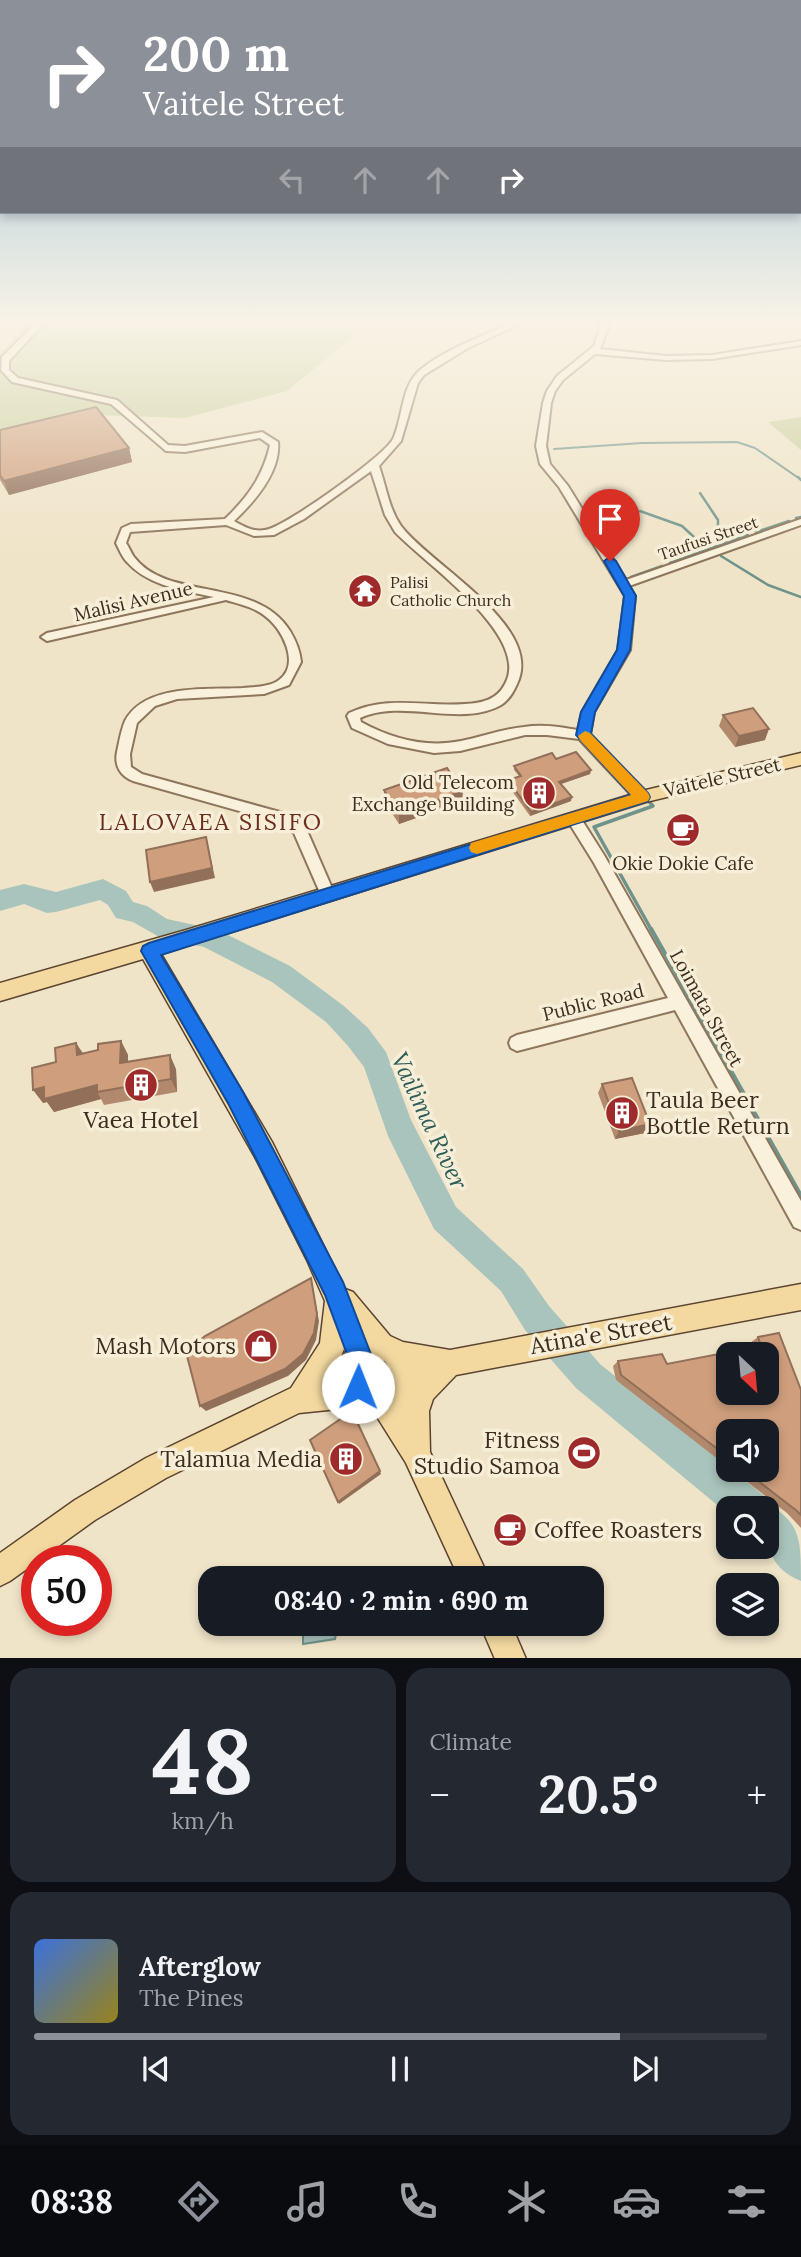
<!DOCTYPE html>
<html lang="en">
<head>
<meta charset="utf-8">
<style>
  body { margin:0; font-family:Lora,serif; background:#242831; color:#f1f3f6; height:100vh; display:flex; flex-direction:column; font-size:26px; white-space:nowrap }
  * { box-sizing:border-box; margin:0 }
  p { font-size:23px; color:#9ea1a6 }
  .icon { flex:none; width:38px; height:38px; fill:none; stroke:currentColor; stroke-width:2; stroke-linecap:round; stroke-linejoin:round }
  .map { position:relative; height:1658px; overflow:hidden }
  .drawer { display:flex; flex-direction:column; gap:10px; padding:10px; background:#0d0f14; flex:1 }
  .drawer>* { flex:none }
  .top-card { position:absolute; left:0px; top:0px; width:802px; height:214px; box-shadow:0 4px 10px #0003; background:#8c9099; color:#fff; overflow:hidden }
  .needle { width:46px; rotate:154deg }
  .buttons { position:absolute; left:716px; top:1342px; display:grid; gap:14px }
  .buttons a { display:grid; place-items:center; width:63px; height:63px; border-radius:14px; background:#171b24; box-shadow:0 4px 10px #0003; font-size:35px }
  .speed { position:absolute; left:21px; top:1545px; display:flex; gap:14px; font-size:35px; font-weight:700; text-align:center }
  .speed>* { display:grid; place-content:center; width:91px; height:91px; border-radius:50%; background:#171b24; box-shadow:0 4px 10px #0003; line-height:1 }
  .speed .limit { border:10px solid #d22; background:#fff; color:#111 }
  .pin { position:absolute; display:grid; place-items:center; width:60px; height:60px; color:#fff; margin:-72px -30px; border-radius:50% 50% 50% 0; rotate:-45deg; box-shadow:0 0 7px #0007 }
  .pin .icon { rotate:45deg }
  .me { position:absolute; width:77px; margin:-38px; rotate:1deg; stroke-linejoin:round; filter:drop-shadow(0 0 5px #0008) }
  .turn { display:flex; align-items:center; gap:24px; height:147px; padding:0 28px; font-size:32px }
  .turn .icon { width:91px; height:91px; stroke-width:2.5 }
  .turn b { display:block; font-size:49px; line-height:60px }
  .lanes { display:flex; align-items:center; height:66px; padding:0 28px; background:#0003; justify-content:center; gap:35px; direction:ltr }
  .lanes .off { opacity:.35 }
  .big { font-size:52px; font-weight:800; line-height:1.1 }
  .drawer .card { flex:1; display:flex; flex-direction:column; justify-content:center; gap:10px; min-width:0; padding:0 24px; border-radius:21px; background:#242831 }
  .drawer .dial { align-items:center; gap:0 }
  .dial b { font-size:91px; line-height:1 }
  .song { display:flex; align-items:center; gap:21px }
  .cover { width:84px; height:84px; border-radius:10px; background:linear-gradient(135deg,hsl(220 70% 55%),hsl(50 70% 35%)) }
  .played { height:7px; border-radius:4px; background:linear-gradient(90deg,#8c9099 80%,#363941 80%) }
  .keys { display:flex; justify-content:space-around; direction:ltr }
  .heat { display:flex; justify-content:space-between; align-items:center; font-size:38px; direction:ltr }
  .drawer .tiles { flex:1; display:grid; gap:10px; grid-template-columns:1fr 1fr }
  .card:last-child { grid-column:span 2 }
  .trip { position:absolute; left:198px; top:1566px; width:406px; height:70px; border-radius:21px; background:#171b24; box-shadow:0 4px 10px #0003; font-weight:800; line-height:70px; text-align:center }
  .tabs { display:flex; height:112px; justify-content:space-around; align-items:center; background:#090b0e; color:#9ea1a6 }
  .tabs .icon { width:49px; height:49px }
  .tabs .selected { color:#8c9099 }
  .tabs b { font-size:32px; color:#f1f3f6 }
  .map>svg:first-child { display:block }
  .green { fill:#c9cf9b }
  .water { fill:#a9c4bc; stroke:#6f938a; stroke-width:2 }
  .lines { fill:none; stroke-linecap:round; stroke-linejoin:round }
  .stream-far3 { stroke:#6f938a; stroke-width:2 }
  .stream-far2 { stroke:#6f938a; stroke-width:2.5 }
  .stream-far1 { stroke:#6f938a; stroke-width:3.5 }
  .stream { stroke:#6f938a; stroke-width:4.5 }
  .river { fill:#a9c4bc; fill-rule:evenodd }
  .minor-casing { stroke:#8d765c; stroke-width:4 }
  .major-casing { stroke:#5b4430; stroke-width:3 }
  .minor { fill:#faf1dc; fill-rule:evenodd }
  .major { fill:#f3d9a0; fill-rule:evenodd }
  .wall { fill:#b2896c }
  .shaded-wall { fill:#916f58 }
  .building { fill:#cf9f7d; stroke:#916f58; stroke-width:2; fill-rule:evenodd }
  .route { fill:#1a73e8; stroke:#114b97; stroke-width:2 }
  .slow { fill:#f59e0b }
  .labels { text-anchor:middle; stroke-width:7; stroke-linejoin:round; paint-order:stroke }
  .far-street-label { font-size:16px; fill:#3d2e20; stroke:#f7eed8 }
  .far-poi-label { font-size:16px; fill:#3d2e20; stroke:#f7eed8; text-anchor:start }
  .street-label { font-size:19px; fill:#3d2e20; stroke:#f7eed8 }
  .poi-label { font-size:19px; fill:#3d2e20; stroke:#f7eed8; text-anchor:end }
  .quarter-label { font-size:23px; letter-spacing:2px; fill:#6b2e1e; stroke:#f7eed8 }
  .near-poi-label { font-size:23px; fill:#3d2e20; stroke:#f7eed8; text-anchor:end }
  .near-street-label { font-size:23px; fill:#3d2e20; stroke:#f7eed8 }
  .near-water-label { font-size:24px; font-style:italic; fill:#2f5d5a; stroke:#f7eed8 }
</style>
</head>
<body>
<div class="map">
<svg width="801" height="1659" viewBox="0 0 801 1659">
  <rect width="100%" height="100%" fill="#f0e4c8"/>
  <g class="green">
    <path d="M 1,322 L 348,322 L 353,337 L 287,391 L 185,418 L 98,415 L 0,440 L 0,354 L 21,330 Z"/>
    <path d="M 801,417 L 801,450 L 768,422 Z"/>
  </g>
  <path class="water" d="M 303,1624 L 338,1624 L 335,1639 L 303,1644 Z"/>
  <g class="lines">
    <path class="stream-far3" d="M 554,449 L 642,443 L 737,442 L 755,448 L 800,479"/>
    <g class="stream-far2">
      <path d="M 798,477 L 801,480"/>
      <path d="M 700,493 L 718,520 L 718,532"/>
      <path d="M 640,511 L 682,526 L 707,549"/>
      <path d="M 796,518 L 801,517"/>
      <path d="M 756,532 L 789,521"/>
      <path d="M 705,548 L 717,541 L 715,537"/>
      <path d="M 721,556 L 768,585 L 801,597"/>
      <path d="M 670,563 L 748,535"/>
      <path d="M 631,577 L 662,566"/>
    </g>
    <path class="stream-far1" d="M 647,799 L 653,806 L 594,827 L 652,931"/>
    <path class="stream" d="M 651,929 L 801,1196"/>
    <path class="river" d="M 103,879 L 126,891 L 133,902 L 147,906 L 167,919 L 218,930 L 290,966 L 344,1006 L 368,1028 L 386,1052 L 411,1120 L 456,1207 L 523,1269 L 549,1306 L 600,1364 L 728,1467 L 728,1470 L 732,1470 L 763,1495 L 767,1504 C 801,1522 801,1541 801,1581 C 766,1567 766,1541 766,1508 L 728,1508 L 728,1514 L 576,1388 L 525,1330 L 501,1291 L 434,1229 L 388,1136 L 364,1067 L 348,1046 L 326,1022 L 272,982 L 204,947 L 161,938 L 133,922 L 116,918 L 108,905 L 100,900 L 56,912 L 47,913 L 24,904 L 0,911 L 0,890 L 24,884 L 56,892 Z"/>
    <g class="minor-casing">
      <g id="minor">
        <path d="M 37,322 L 45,322 L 9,361 L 9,370 L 18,378 L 117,400 L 168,445 L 185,446 L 262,432 L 278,442 C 281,472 254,502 234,521 C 246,528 256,533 269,529 C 290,523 384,456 393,439 C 403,418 401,386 420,370 C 447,348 483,336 514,322 L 524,322 L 468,348 L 424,375 L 418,383 L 401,441 L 379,466 C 386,486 389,509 401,526 C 430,565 545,626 517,684 C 514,691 508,701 501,705 C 460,728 404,698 360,718 L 361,722 C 392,739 426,748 461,741 C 482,737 502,729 524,727 C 542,724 560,727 578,730 L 582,712 L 618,650 L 625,596 L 559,487 L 540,464 L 536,446 L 543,403 L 547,391 L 557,376 L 594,346 L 600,328 L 599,322 L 607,322 L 608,328 L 600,349 L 666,356 L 712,355 L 801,341 L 801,345 L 712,359 L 666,360 L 595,354 L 563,380 L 555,391 L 551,403 L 546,446 L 550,464 L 568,486 L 626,580 L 801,519 L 801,525 L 629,586 L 635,596 L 630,650 L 594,712 L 590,734 L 647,793 L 649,797 L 642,802 L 637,801 L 579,739 L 547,735 L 525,735 L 460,751 L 434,753 L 388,744 L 352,728 L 347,716 L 349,713 C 389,695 423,707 465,704 C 482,703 497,700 505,684 C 532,636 424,563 395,532 L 385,515 L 371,471 L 304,519 L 274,535 L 254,536 L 226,525 L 130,532 L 126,543 C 129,547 131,553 134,557 C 168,602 256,576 290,631 C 296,641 300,651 301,662 L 289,685 L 264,694 L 177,699 L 155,706 L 137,723 L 130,754 L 131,767 L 142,774 L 287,814 L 305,826 L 335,895 L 333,899 L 328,901 L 323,899 L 321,895 L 294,833 L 278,822 L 133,781 C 121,776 114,766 117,752 C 119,743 121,730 125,721 C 145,683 208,690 243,688 C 254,687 270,687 279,680 C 301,664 282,628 265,616 C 254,607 239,604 226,600 L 47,641 L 41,637 L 47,633 L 214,597 C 185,591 148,586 127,562 C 122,557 119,549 116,543 L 122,528 L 131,524 L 225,519 C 248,497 263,476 270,445 L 260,438 L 185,452 L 166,451 L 111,404 L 12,382 L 1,370 L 2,357 Z"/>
        <path d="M 573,813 L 578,814 L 604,855 L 801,1201 L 801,1230 L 794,1227 L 675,1010 L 517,1051 L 511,1048 L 509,1043 L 511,1038 L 517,1035 L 668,998 L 594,863 L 566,818 Z"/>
      </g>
    </g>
    <g class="major-casing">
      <g id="major">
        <path d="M 801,753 L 801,765 L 646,802 L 161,954 L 272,1142 L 345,1289 L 353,1292 L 390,1336 L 403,1342 L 450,1350 L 801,1284 L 801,1310 L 456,1375 L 433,1399 L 429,1411 L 430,1452 L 489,1578 L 459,1578 L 406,1463 L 374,1412 L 357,1407 L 299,1413 L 166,1478 L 95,1520 L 10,1581 L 0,1586 L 0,1553 L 75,1500 L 146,1458 L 291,1388 L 320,1343 L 325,1301 L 307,1260 L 255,1157 L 143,959 L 0,1001 L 0,983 L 186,930 L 646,790 ZM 344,1349 L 346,1355 L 340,1359 ZM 377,1360 L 385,1361 L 390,1371 L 387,1383 L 380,1387 L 374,1386 L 369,1377 L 371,1364 Z"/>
        <path d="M 480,1624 L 511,1624 L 526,1659 L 495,1659 Z"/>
      </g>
    </g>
    <use href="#minor" class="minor"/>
    <use href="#major" class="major"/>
  </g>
  <g class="wall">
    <path d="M 0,430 L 129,448 L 132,462 L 9,495 L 0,480 Z"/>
    <path d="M 723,715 L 765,740 L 735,747 L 719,726 Z"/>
    <path d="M 556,759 L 591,770 L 590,774 L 561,784 L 571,801 L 530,816 L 507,784 L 508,780 L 519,776 L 514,770 L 514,766 Z"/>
    <path d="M 384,790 L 462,802 L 399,824 L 384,801 Z"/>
    <path d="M 121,1041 L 128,1055 L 128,1062 L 176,1069 L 177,1092 L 104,1105 L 101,1099 L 54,1112 L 47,1102 L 43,1103 L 76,1043 L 83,1053 L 98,1050 Z"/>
    <path d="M 602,1084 L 645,1133 L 615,1139 L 598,1093 Z"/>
    <path d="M 758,1337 L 801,1390 L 801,1528 L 787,1513 L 732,1470 L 766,1470 L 728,1432 L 728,1467 L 616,1380 L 613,1366 L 618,1361 L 667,1364 L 752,1348 L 750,1343 Z"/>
  </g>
  <g class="shaded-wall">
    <path d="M 129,448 L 132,462 L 9,495 L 4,481 Z"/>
    <path d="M 769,729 L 765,740 L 735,747 L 739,736 Z"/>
    <path d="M 591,770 L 590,774 L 558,785 L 559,782 Z"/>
    <path d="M 463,791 L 462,802 L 399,824 L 399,814 Z"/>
    <path d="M 572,797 L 571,801 L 530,816 L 531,812 Z"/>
    <path d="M 206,837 L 215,878 L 154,892 L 150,882 Z"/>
    <path d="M 121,1041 L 128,1055 L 128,1077 L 120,1063 Z"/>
    <path d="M 76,1043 L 84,1056 L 77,1055 Z"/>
    <path d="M 170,1055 L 176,1069 L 177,1092 L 171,1079 Z"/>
    <path d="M 97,1085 L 97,1092 L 101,1099 L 54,1112 L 47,1102 L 43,1103 L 33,1090 L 44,1087 Z"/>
    <path d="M 650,1124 L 645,1133 L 615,1139 L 619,1131 Z"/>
    <path d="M 311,1278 L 319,1321 L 316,1340 L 306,1360 L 288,1376 L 206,1411 L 200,1406 Z"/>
    <path d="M 380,1471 L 381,1474 L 339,1504 L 338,1502 Z"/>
  </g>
  <g class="building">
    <path d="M 96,407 L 129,448 L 4,481 L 0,475 L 0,430 Z"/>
    <path d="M 753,708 L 769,729 L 739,736 L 723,715 Z"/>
    <path d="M 576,752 L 591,770 L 559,782 L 572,797 L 531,812 L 508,780 L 521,776 L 514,766 L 552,753 L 556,759 Z"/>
    <path d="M 447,768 L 463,791 L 399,814 L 384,790 Z"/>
    <path d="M 206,837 L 212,868 L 150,882 L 146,850 Z"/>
    <path d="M 121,1041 L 120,1063 L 170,1055 L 171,1079 L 97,1092 L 97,1085 L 44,1099 L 44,1087 L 33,1090 L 32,1068 L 56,1062 L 55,1048 L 76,1043 L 77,1055 L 98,1050 L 98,1044 Z"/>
    <path d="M 632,1078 L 650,1124 L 619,1131 L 602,1084 Z"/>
    <path d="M 311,1278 L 317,1314 L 314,1333 L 303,1354 L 285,1369 L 200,1406 L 186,1352 L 205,1336 Z"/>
    <path d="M 779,1333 L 801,1390 L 801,1515 L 797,1511 L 744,1470 L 766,1470 L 766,1432 L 728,1432 L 728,1457 L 621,1375 L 618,1361 L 662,1354 L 667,1364 L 761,1346 L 758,1337 ZM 728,1354 L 766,1354 L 766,1393 L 728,1393 Z"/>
    <path d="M 352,1411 L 380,1471 L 338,1502 L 310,1440 Z"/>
  </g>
  <linearGradient id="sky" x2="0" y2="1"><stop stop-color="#8fbad6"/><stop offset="0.58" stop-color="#f8f3e6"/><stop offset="1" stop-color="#f8f3e6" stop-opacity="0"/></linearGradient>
  <rect width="801" height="554" fill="url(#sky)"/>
  <path class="route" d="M 610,557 L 616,561 L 636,596 L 630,650 L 595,712 L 591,734 L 648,793 L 650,797 L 648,801 L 161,955 L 243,1092 L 343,1282 L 372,1357 L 367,1372 L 370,1387 L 366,1395 L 358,1399 L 349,1395 L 343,1372 L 348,1357 L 325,1295 L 229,1105 L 141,951 L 143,946 L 149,943 L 631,795 L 576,735 L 581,712 L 617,650 L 624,596 L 604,561 Z"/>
  <path class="slow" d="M 585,731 L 590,733 L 648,793 L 650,797 L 648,801 L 477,854 L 471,852 L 469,848 L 471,843 L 631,795 L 580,740 L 578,736 Z"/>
  <defs>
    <g id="temple-disc" transform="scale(1.75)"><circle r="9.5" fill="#9e2a2b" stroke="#f7eed8"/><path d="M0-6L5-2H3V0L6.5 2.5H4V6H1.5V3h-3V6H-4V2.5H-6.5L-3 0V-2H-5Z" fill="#fff"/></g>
    <g id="building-disc" transform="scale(1.75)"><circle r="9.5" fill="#9e2a2b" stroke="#f7eed8"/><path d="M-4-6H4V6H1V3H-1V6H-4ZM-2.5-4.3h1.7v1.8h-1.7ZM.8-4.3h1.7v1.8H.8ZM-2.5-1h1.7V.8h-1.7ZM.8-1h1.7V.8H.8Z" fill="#fff"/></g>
    <g id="cafe-disc" transform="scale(1.75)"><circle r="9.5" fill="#9e2a2b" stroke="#f7eed8"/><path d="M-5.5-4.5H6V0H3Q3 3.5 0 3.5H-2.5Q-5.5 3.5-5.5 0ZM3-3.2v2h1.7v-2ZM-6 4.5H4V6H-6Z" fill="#fff"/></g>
    <g id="shop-disc" transform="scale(1.75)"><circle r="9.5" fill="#9e2a2b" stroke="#f7eed8"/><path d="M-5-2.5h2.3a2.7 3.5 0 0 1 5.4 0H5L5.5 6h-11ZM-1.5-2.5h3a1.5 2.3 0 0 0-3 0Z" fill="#fff"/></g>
    <g id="stadium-disc" transform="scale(1.75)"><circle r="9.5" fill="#9e2a2b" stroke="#f7eed8"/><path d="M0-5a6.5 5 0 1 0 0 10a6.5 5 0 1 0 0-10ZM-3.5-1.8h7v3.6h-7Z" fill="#fff"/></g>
  </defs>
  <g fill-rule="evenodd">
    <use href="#temple-disc" x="365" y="591"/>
    <use href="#building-disc" x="539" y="793"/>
    <use href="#cafe-disc" x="683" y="830"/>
    <use href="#building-disc" x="141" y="1085"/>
    <use href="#building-disc" x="622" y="1113"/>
    <use href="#shop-disc" x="261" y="1346"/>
    <use href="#stadium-disc" x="584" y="1453"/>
    <use href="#building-disc" x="346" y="1459"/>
    <use href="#cafe-disc" x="510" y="1530"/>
  </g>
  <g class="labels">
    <g class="far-street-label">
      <text transform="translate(708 538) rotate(-19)" y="6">Taufusi Street</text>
    </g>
    <g class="far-poi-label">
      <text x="390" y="588">Palisi<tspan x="390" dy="18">Catholic Church</tspan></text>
    </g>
    <g class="street-label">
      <text transform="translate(133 601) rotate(-13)" y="7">Malisi Avenue</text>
      <text transform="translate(722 777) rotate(-13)" y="7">Vaitele Street</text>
      <text transform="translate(593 1002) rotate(-14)" y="7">Public Road</text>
      <text transform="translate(707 1008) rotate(61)" y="7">Loimata Street</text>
    </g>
    <g class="poi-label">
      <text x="514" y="789">Old Telecom<tspan x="514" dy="22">Exchange Building</tspan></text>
      <text x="683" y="870" text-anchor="middle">Okie Dokie Cafe</text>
    </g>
    <g class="quarter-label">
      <text x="211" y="830">LALOVAEA SISIFO</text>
    </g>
    <g class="near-poi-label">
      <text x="646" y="1108" text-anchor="start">Taula Beer<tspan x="646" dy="26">Bottle Return</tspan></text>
      <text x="141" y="1128" text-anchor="middle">Vaea Hotel</text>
      <text x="236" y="1354">Mash Motors</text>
      <text x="560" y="1448">Fitness<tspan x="560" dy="26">Studio Samoa</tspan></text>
      <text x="322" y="1467">Talamua Media</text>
      <text x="534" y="1538" text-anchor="start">Coffee Roasters</text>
    </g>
    <g class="near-street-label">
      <text transform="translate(601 1334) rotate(-10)" y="8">Atina'e Street</text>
    </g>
    <g class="near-water-label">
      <text transform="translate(429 1121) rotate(65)" y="8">Vailima River</text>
    </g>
  </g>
</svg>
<div class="buttons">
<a><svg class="needle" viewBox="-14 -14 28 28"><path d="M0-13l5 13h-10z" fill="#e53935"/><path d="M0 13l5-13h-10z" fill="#9ea1a6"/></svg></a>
<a><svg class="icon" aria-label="sound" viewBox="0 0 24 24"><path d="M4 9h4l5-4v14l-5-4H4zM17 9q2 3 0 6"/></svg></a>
<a><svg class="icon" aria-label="search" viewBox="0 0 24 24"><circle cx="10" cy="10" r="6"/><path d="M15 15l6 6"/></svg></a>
<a><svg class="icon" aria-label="layers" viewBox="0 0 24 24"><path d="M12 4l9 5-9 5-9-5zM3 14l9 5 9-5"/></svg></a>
</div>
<div class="speed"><div class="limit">50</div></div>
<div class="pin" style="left:610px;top:561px;background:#d93025"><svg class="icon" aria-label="arrive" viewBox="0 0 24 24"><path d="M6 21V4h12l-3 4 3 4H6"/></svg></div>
<svg class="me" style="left:358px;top:1387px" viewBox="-20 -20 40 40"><circle r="19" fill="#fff"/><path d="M0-13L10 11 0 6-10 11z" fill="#1a73e8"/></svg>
<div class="trip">08:40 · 2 min · 690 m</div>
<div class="top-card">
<div class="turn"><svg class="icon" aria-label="right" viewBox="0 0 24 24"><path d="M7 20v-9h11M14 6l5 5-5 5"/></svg><div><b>200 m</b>Vaitele Street</div></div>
<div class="lanes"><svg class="icon off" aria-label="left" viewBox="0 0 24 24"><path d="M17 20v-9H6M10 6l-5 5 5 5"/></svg><svg class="icon off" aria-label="ahead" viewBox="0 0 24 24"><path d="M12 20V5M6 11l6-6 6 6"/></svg><svg class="icon off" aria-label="ahead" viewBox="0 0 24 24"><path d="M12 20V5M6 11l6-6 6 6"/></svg><svg class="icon" aria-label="right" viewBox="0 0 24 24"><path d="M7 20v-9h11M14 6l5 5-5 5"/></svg></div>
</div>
</div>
<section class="drawer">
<div class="tiles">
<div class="card dial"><b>48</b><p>km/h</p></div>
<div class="card"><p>Climate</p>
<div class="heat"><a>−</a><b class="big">20.5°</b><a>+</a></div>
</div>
<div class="card">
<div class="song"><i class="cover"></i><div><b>Afterglow</b><p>The Pines</p></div></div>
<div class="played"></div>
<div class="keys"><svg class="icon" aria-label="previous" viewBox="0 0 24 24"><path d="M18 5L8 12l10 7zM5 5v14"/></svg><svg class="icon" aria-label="pause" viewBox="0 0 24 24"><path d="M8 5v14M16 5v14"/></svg><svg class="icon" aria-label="next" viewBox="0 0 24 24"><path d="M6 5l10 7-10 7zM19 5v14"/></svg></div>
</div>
</div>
</section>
<nav class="tabs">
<b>08:38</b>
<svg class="icon selected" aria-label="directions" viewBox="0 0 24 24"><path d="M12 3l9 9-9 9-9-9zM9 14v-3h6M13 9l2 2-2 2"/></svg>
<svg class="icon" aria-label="music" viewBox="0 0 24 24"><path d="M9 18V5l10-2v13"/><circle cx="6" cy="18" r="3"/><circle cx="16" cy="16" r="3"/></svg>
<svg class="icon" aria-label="phone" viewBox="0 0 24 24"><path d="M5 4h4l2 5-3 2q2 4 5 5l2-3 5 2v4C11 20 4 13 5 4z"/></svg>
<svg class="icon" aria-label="climate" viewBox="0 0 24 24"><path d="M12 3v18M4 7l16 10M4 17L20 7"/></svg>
<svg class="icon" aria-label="car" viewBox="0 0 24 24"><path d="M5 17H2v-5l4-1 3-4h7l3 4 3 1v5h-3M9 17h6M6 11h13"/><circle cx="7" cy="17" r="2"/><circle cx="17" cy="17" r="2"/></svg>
<svg class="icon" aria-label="filters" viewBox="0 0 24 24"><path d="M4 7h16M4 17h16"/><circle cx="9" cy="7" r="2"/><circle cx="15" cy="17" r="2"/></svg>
</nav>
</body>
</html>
